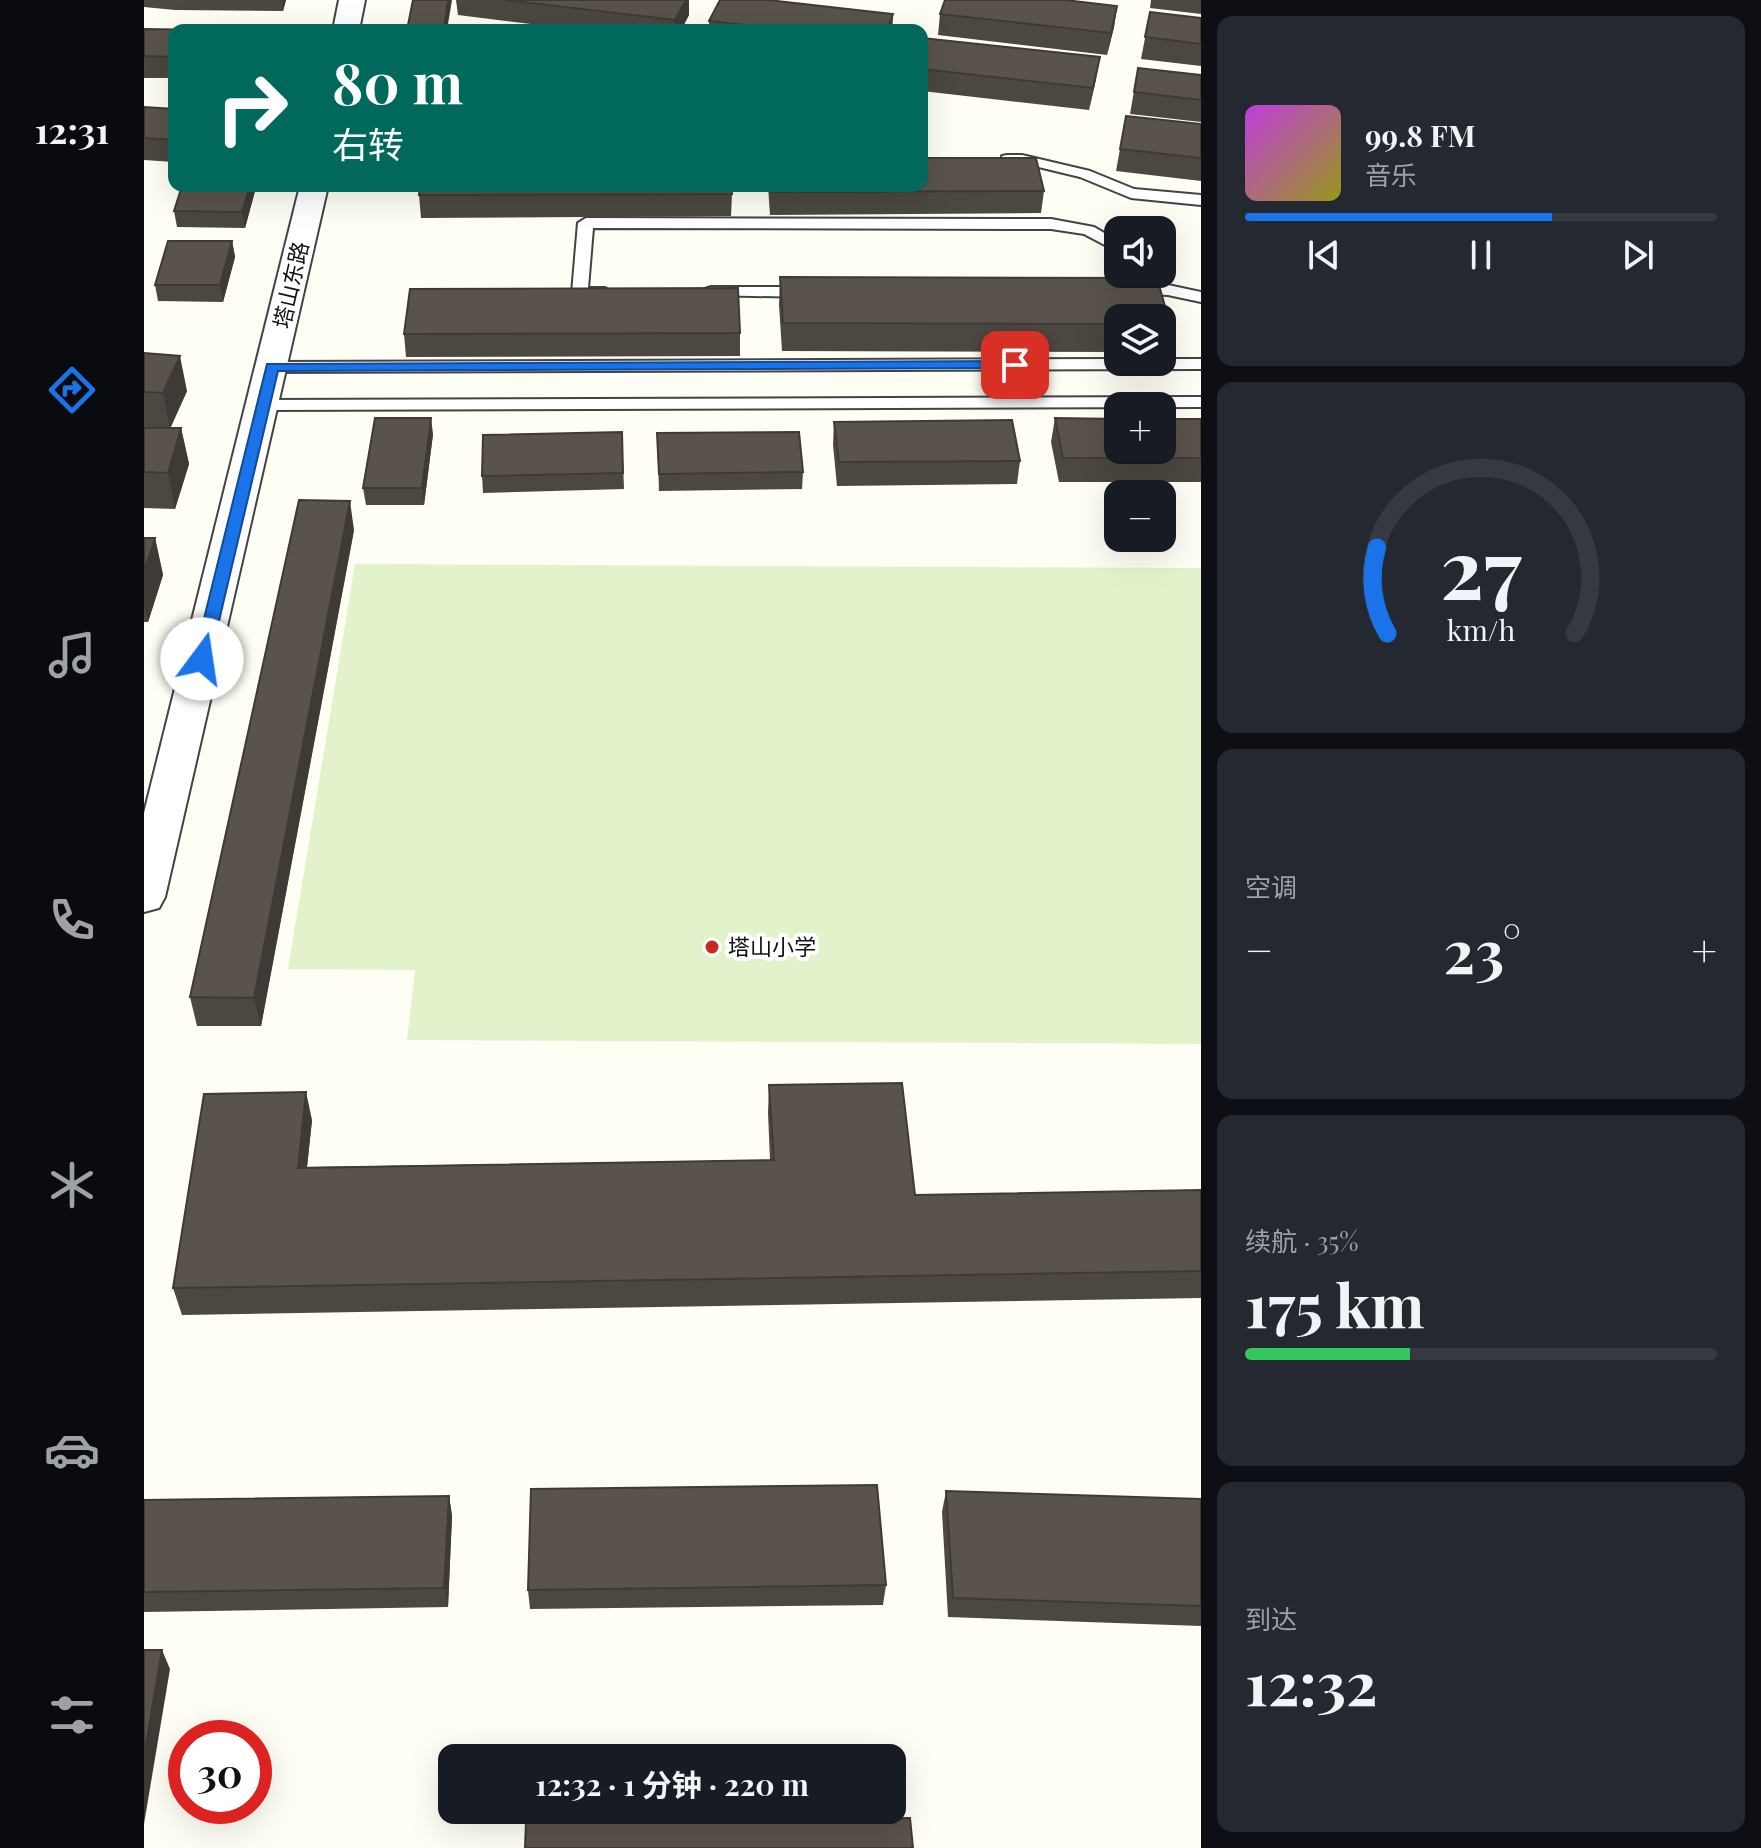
<!DOCTYPE html>
<html lang="zh">
<head>
<meta charset="utf-8">
<style>
  body { margin:0; font-family:"Playfair Display","Noto Sans SC",serif; background:#242831; color:#f1f3f6; height:100vh; display:flex; flex-direction:column; font-size:30px; white-space:nowrap }
  * { box-sizing:border-box; margin:0 }
  p { font-size:26px; color:#9ea1a6 }
  .icon { flex:none; width:44px; height:44px; fill:none; stroke:currentColor; stroke-width:2; stroke-linecap:round; stroke-linejoin:round }
  .map { position:relative; flex:1; overflow:hidden }
  .drawer { display:flex; flex-direction:column; gap:16px; padding:16px; background:#0d0f14; width:560px }
  .drawer>* { flex:none }
  .top-card { position:absolute; left:24px; top:24px; width:760px; height:168px; border-radius:16px; box-shadow:0 8px 32px #0002; background:#00695c; color:#fff; overflow:hidden }
  .controls { position:absolute; left:960px; top:216px; display:grid; gap:16px }
  .controls a { display:grid; place-items:center; width:72px; height:72px; border-radius:16px; background:#171b24; box-shadow:0 8px 32px #0002; font-size:40px }
  .speed { position:absolute; left:24px; top:1720px; display:flex; gap:16px; font-size:40px; font-weight:700; text-align:center }
  .speed>* { display:grid; place-content:center; width:104px; height:104px; border-radius:50%; background:#171b24; box-shadow:0 8px 32px #0002; line-height:1 }
  .speed .limit { border:12px solid #d22; background:#fff; color:#111 }
  .pin { position:absolute; display:grid; place-items:center; width:68px; height:68px; color:#fff; margin:-34px; border-radius:16px; box-shadow:0 4px 12px #0006 }
  .me { position:absolute; width:88px; margin:-44px; rotate:14deg; stroke-linejoin:round; filter:drop-shadow(0 0 6px #0008) }
  .turn { display:flex; align-items:center; gap:28px; height:168px; padding:0 32px; font-size:36px }
  .turn .icon { width:104px; height:104px; stroke-width:2.5 }
  .turn b { display:block; font-size:56px; line-height:68px }
  .big { font-size:60px; font-weight:700; line-height:1.1 }
  .drawer .tile { flex:1; display:flex; flex-direction:column; justify-content:center; gap:12px; min-width:0; padding:0 28px; border-radius:16px; background:#242831 }
  .drawer .dial { align-items:center; gap:0 }
  .dial svg { height:208px; overflow:visible; fill:none; stroke:#363941; stroke-width:7; stroke-linecap:round; text-anchor:middle }
  .dial text { fill:#f1f3f6; stroke:none }
  .song { display:flex; align-items:center; gap:24px }
  .cover { width:96px; height:96px; border-radius:12px; background:linear-gradient(135deg,hsl(290 70% 55%),hsl(60 70% 35%)) }
  .played { height:8px; border-radius:4px; background:linear-gradient(90deg,#1a73e8 65%,#363941 65%) }
  .keys { display:flex; justify-content:space-around; direction:ltr }
  .heat { display:flex; justify-content:space-between; align-items:center; font-size:44px; direction:ltr }
  .charge { height:12px; border-radius:6px; background:linear-gradient(90deg,#34c759 35%,#363941 0) }
  .trip { position:absolute; left:294px; top:1744px; width:468px; height:80px; border-radius:16px; background:#171b24; box-shadow:0 8px 32px #0002; font-weight:700; line-height:80px; text-align:center }
  main { display:flex; flex:1; min-height:0 }
  .tabs { display:flex; flex-direction:column; width:144px; justify-content:space-around; align-items:center; background:#090b0e; color:#9ea1a6 }
  .tabs .icon { width:56px; height:56px }
  .tabs .active { color:#1a73e8 }
  .tabs b { font-size:36px; color:#f1f3f6 }
  .map>svg:first-child { display:block }
  .pitch { fill:#e2f3cc }
  .lines { fill:none; stroke-linecap:round; stroke-linejoin:round }
  .service-casing { stroke:#434343; stroke-width:4 }
  .minor-casing { stroke:#434343; stroke-width:4 }
  .service { fill:#fff; fill-rule:evenodd }
  .minor { fill:#fff; fill-rule:evenodd }
  .wall { fill:#4d4741 }
  .shaded-wall { fill:#3f3a35 }
  .building { fill:#5a534c; stroke:#3f3a35; stroke-width:2 }
  .route { fill:#1a73e8; stroke:#114b97; stroke-width:2 }
  .poi-dot { fill:#c9281f; stroke:#fff; stroke-width:3 }
  .labels { text-anchor:middle; stroke-width:8; stroke-linejoin:round; paint-order:stroke }
  .street-label { font-size:22px; fill:#101010; stroke:#fff }
  .poi-label { font-size:22px; fill:#101010; stroke:#fff; text-anchor:start }
</style>
</head>
<body>
<main>
<nav class="tabs">
<b>12:31</b>
<svg class="icon active" aria-label="directions" viewBox="0 0 24 24"><path d="M12 3l9 9-9 9-9-9zM9 14v-3h6M13 9l2 2-2 2"/></svg>
<svg class="icon" aria-label="music" viewBox="0 0 24 24"><path d="M9 18V5l10-2v13"/><circle cx="6" cy="18" r="3"/><circle cx="16" cy="16" r="3"/></svg>
<svg class="icon" aria-label="phone" viewBox="0 0 24 24"><path d="M5 4h4l2 5-3 2q2 4 5 5l2-3 5 2v4C11 20 4 13 5 4z"/></svg>
<svg class="icon" aria-label="climate" viewBox="0 0 24 24"><path d="M12 3v18M4 7l16 10M4 17L20 7"/></svg>
<svg class="icon" aria-label="car" viewBox="0 0 24 24"><path d="M5 17H2v-5l4-1 3-4h7l3 4 3 1v5h-3M9 17h6M6 11h13"/><circle cx="7" cy="17" r="2"/><circle cx="17" cy="17" r="2"/></svg>
<svg class="icon" aria-label="filters" viewBox="0 0 24 24"><path d="M4 7h16M4 17h16"/><circle cx="9" cy="7" r="2"/><circle cx="15" cy="17" r="2"/></svg>
</nav>
<div class="map">
<svg width="1057" height="1848" viewBox="0 0 1057 1848">
  <rect width="100%" height="100%" fill="#fffef4"/>
  <path class="pitch" d="M 211,564 L 1057,568 L 1057,1044 L 263,1040 L 271,970 L 144,969 Z"/>
  <g class="lines">
    <g class="service-casing">
      <g id="service">
        <path d="M 863,155 L 878,155 L 946,171 L 990,189 L 1057,195 L 1057,205 L 987,198 L 936,177 L 878,163 L 858,162 L 858,156 Z"/>
        <path d="M 442,218 L 907,219 L 950,227 L 974,241 L 974,252 L 940,234 L 907,229 L 449,228 L 444,288 L 461,288 L 469,293 C 460,301 437,301 428,293 L 434,223 Z"/>
        <path d="M 987,285 L 1024,285 L 1057,292 L 1057,302 L 1024,295 L 981,293 L 981,287 Z"/>
        <path d="M 567,287 L 665,287 L 673,292 L 665,297 L 561,295 L 561,289 Z"/>
        <path d="M 974,359 L 974,362 L 1018,362 L 1018,359 L 1057,359 L 1057,369 L 128,372 L 120,367 L 128,362 Z"/>
        <path d="M 1057,397 L 1057,407 L 119,410 L 110,405 L 119,400 Z"/>
      </g>
    </g>
    <g class="minor-casing">
      <g id="minor">
        <path d="M 195,0 L 221,0 L 215,30 L 189,30 Z"/>
        <path d="M 156,186 L 184,186 L 21,897 L 15,908 L 0,912 L 0,813 Z"/>
      </g>
    </g>
    <use href="#service" class="service"/>
    <use href="#minor" class="minor"/>
  </g>
  <g class="wall">
    <path d="M 0,0 L 142,0 L 139,11 L 31,10 L 0,7 Z"/>
    <path d="M 312,0 L 545,0 L 545,15 L 537,30 L 436,30 L 314,15 Z"/>
    <path d="M 1007,0 L 1057,0 L 1057,14 L 1006,8 Z"/>
    <path d="M 973,6 L 970,27 L 963,55 L 794,35 L 796,14 Z"/>
    <path d="M 1006,12 L 1057,18 L 1057,66 L 997,59 Z"/>
    <path d="M 749,14 L 748,30 L 565,30 L 565,21 Z"/>
    <path d="M 0,29 L 30,30 L 30,78 L 0,78 Z"/>
    <path d="M 778,38 L 952,79 L 945,110 L 778,91 Z"/>
    <path d="M 994,68 L 1057,75 L 1057,122 L 986,114 Z"/>
    <path d="M 0,107 L 30,109 L 30,162 L 0,160 Z"/>
    <path d="M 982,116 L 1057,124 L 1057,181 L 972,171 Z"/>
    <path d="M 624,186 L 778,186 L 900,191 L 897,213 L 626,215 Z"/>
    <path d="M 111,191 L 101,228 L 33,227 L 30,211 Z"/>
    <path d="M 588,194 L 587,216 L 277,218 L 275,195 Z"/>
    <path d="M 88,241 L 91,257 L 79,302 L 14,301 L 11,285 Z"/>
    <path d="M 636,277 L 1013,278 L 1026,324 L 1020,352 L 1018,352 L 1018,318 L 974,318 L 974,352 L 638,351 L 635,305 Z"/>
    <path d="M 596,333 L 596,356 L 262,357 L 260,334 Z"/>
    <path d="M 0,353 L 43,391 L 26,428 L 37,428 L 45,464 L 31,509 L 0,508 Z"/>
    <path d="M 911,418 L 1057,419 L 1057,482 L 915,482 L 907,442 Z"/>
    <path d="M 690,422 L 876,461 L 873,484 L 693,486 L 689,445 Z"/>
    <path d="M 478,432 L 480,489 L 339,493 L 338,476 Z"/>
    <path d="M 513,433 L 659,472 L 658,489 L 515,491 Z"/>
    <path d="M 289,434 L 280,505 L 222,505 L 219,488 Z"/>
    <path d="M 210,530 L 117,1026 L 53,1026 L 46,997 Z"/>
    <path d="M 0,538 L 11,538 L 19,575 L 4,622 L 0,622 Z"/>
    <path d="M 625,1085 L 771,1195 L 1057,1190 L 1057,1298 L 38,1315 L 29,1288 L 168,1120 L 163,1167 L 626,1160 L 624,1113 Z"/>
    <path d="M 802,1491 L 1057,1499 L 1057,1626 L 804,1617 L 798,1512 Z"/>
    <path d="M 305,1496 L 308,1516 L 304,1607 L 0,1612 L 0,1500 Z"/>
    <path d="M 742,1585 L 739,1605 L 386,1609 L 384,1590 Z"/>
  </g>
  <g class="shaded-wall">
    <path d="M 137,0 L 142,0 L 139,11 Z"/>
    <path d="M 304,0 L 308,0 L 303,30 L 300,30 Z"/>
    <path d="M 542,0 L 545,0 L 545,15 L 537,30 L 531,30 L 531,20 Z"/>
    <path d="M 973,6 L 970,27 L 963,55 L 967,33 Z"/>
    <path d="M 749,14 L 748,30 L 743,30 Z"/>
    <path d="M 956,57 L 952,79 L 945,110 L 949,88 Z"/>
    <path d="M 106,186 L 110,186 L 111,191 L 101,228 L 98,212 Z"/>
    <path d="M 88,241 L 91,257 L 79,302 L 76,285 Z"/>
    <path d="M 36,356 L 43,391 L 26,429 L 19,393 Z"/>
    <path d="M 287,418 L 289,434 L 280,505 L 278,488 Z"/>
    <path d="M 37,428 L 45,464 L 31,509 L 24,473 Z"/>
    <path d="M 206,501 L 210,530 L 117,1026 L 110,998 Z"/>
    <path d="M 11,538 L 19,575 L 4,622 L 0,604 L 0,572 Z"/>
    <path d="M 162,1092 L 168,1120 L 160,1195 L 154,1168 Z"/>
    <path d="M 305,1496 L 308,1516 L 304,1607 L 300,1588 Z"/>
    <path d="M 18,1650 L 26,1669 L 0,1824 L 0,1756 Z"/>
  </g>
  <g class="building">
    <path d="M 269,0 L 304,0 L 300,30 L 263,30 Z"/>
    <path d="M 361,0 L 542,0 L 531,20 Z"/>
    <path d="M 576,0 L 624,0 L 749,14 L 743,30 L 647,30 L 565,21 Z"/>
    <path d="M 801,0 L 921,0 L 973,6 L 967,33 L 796,14 Z"/>
    <path d="M 1006,12 L 1057,18 L 1057,44 L 1001,37 Z"/>
    <path d="M 0,29 L 62,30 L 30,30 L 30,57 L 0,56 Z"/>
    <path d="M 778,38 L 956,57 L 949,88 L 778,69 Z"/>
    <path d="M 994,68 L 1057,75 L 1057,100 L 990,92 Z"/>
    <path d="M 0,107 L 30,109 L 30,140 L 0,138 Z"/>
    <path d="M 982,116 L 1057,124 L 1057,158 L 976,149 Z"/>
    <path d="M 778,158 L 892,158 L 900,191 L 627,192 L 627,186 L 778,186 Z"/>
    <path d="M 38,186 L 106,186 L 98,212 L 30,211 Z"/>
    <path d="M 276,186 L 587,186 L 588,194 L 275,195 Z"/>
    <path d="M 24,241 L 88,241 L 76,285 L 11,285 Z"/>
    <path d="M 636,277 L 1013,278 L 1026,324 L 1018,324 L 1018,318 L 974,318 L 974,324 L 639,323 Z"/>
    <path d="M 594,288 L 596,333 L 260,334 L 266,289 Z"/>
    <path d="M 0,353 L 36,356 L 19,393 L 0,392 Z"/>
    <path d="M 231,418 L 287,418 L 278,488 L 219,488 Z"/>
    <path d="M 911,418 L 974,419 L 974,450 L 1018,450 L 1018,419 L 1057,419 L 1057,458 L 919,458 Z"/>
    <path d="M 868,420 L 876,461 L 695,462 L 690,422 Z"/>
    <path d="M 0,428 L 37,428 L 24,473 L 0,472 Z"/>
    <path d="M 478,432 L 479,473 L 338,476 L 339,435 Z"/>
    <path d="M 655,432 L 659,472 L 515,474 L 513,433 Z"/>
    <path d="M 155,500 L 206,501 L 110,998 L 46,997 Z"/>
    <path d="M 0,538 L 11,538 L 0,572 Z"/>
    <path d="M 758,1083 L 771,1195 L 1057,1190 L 1057,1271 L 29,1288 L 60,1094 L 162,1092 L 154,1168 L 630,1160 L 625,1085 Z"/>
    <path d="M 733,1485 L 742,1585 L 384,1590 L 387,1489 Z"/>
    <path d="M 802,1491 L 1057,1499 L 1057,1606 L 809,1598 Z"/>
    <path d="M 305,1496 L 300,1588 L 0,1592 L 0,1500 Z"/>
    <path d="M 0,1650 L 18,1650 L 0,1756 Z"/>
    <path d="M 766,1818 L 769,1848 L 381,1848 L 382,1822 Z"/>
  </g>
  <path class="route" d="M 871,361 L 876,362 L 876,368 L 134,371 L 66,659 L 58,665 L 50,659 L 123,364 Z"/>
  <circle class="poi-dot" cx="568" cy="947" r="8"/>
  <g class="labels">
    <g class="street-label">
      <text transform="translate(147 285) rotate(-77)" y="8">塔山东路</text>
    </g>
    <g class="poi-label">
      <text x="584" y="955">塔山小学</text>
    </g>
  </g>
</svg>
<div class="controls">
<a><svg class="icon" aria-label="sound" viewBox="0 0 24 24"><path d="M4 9h4l5-4v14l-5-4H4zM17 9q2 3 0 6"/></svg></a>
<a><svg class="icon" aria-label="layers" viewBox="0 0 24 24"><path d="M12 4l9 5-9 5-9-5zM3 14l9 5 9-5"/></svg></a>
<a>+</a>
<a>−</a>
</div>
<div class="speed"><div class="limit">30</div></div>
<div class="pin" style="left:871px;top:365px;background:#d93025"><svg class="icon" aria-label="arrive" viewBox="0 0 24 24"><path d="M6 21V4h12l-3 4 3 4H6"/></svg></div>
<svg class="me" style="left:58px;top:659px" viewBox="-20 -20 40 40"><circle r="19" fill="#fff"/><path d="M0-13L10 11 0 6-10 11z" fill="#1a73e8"/></svg>
<div class="trip">12:32 · 1 分钟 · 220 m</div>
<div class="top-card">
<div class="turn"><svg class="icon" aria-label="right" viewBox="0 0 24 24"><path d="M7 20v-9h11M14 6l5 5-5 5"/></svg><div><b>80 m</b>右转</div></div>
</div>
</div>
<section class="drawer">
<div class="tile">
<div class="song"><i class="cover"></i><div><b>99.8 FM</b><p>音乐</p></div></div>
<div class="played"></div>
<div class="keys"><svg class="icon" aria-label="previous" viewBox="0 0 24 24"><path d="M18 5L8 12l10 7zM5 5v14"/></svg><svg class="icon" aria-label="pause" viewBox="0 0 24 24"><path d="M8 5v14M16 5v14"/></svg><svg class="icon" aria-label="next" viewBox="0 0 24 24"><path d="M6 5l10 7-10 7zM19 5v14"/></svg></div>
</div>
<div class="tile dial"><svg viewBox="0 0 100 80">
<path d="M14 69A42 42 0 1 1 86 69"/>
<path d="M14 69A42 42 0 0 1 10 36" stroke="#1a73e8"/>
<text x="50" y="56" font-size="32" font-weight="700">27</text>
<text x="50" y="72" font-size="11">km/h</text>
</svg></div>
<div class="tile"><p>空调</p>
<div class="heat"><a>−</a><b class="big">23°</b><a>+</a></div>
</div>
<div class="tile"><p>续航 · 35%</p><b class="big">175 km</b><div class="charge"></div></div>
<div class="tile"><p>到达</p><b class="big">12:32</b></div>
</section>
</main>
</body>
</html>
